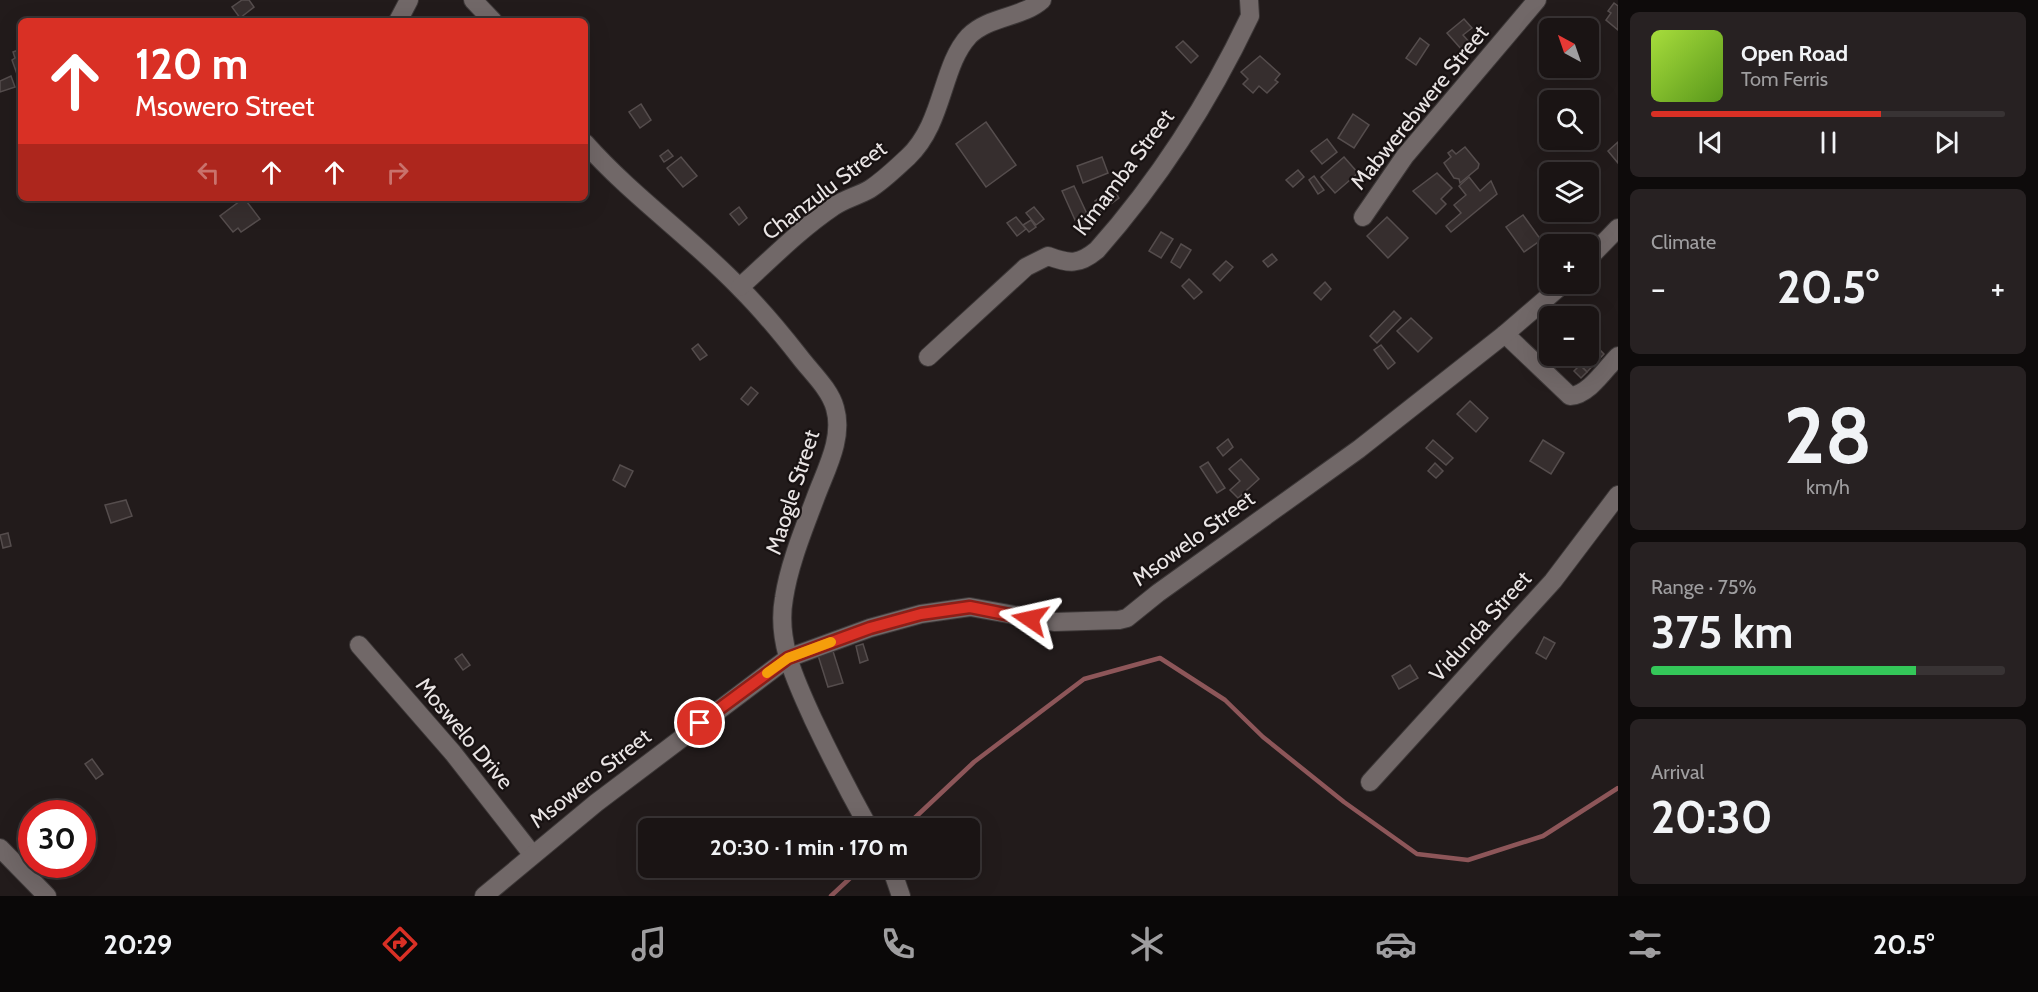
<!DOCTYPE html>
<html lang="en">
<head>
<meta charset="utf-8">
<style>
  body { margin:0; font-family:Cabin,sans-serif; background:#272122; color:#f1f3f6; height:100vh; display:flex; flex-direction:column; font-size:22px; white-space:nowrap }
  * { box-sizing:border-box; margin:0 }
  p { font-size:20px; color:#9f9ea0 }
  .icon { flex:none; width:33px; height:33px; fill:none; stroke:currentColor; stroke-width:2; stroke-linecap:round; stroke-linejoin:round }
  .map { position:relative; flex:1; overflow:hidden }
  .drawer { display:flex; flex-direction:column; gap:12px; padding:12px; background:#0e0b0b; width:420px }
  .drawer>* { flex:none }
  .guide { position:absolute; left:18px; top:18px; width:570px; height:183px; border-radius:9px; box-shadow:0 6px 24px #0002,0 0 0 2px #383334; background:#d93025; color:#fff; overflow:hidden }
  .needle { width:39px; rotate:320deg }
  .fabs { position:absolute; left:1539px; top:18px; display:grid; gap:12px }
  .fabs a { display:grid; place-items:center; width:60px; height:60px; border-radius:9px; background:#1a1414; box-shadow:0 6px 24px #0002,0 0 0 2px #383334; font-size:30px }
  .speed { position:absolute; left:18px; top:800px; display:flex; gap:12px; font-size:30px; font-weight:700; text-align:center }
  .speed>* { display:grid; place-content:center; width:78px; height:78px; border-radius:50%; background:#1a1414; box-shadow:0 6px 24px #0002,0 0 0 2px #383334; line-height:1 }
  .speed .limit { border:9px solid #d22; background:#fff; color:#111 }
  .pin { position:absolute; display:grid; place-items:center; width:51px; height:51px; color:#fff; margin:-26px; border:3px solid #fff; border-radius:50%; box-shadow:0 2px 6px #0007 }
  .me { position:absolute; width:66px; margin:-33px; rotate:281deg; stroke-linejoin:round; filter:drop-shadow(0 0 4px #0008) }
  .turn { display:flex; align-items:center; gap:21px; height:126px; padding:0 18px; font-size:27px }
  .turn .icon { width:78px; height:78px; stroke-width:2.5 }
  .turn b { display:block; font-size:42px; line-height:51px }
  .lanes { display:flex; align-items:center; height:57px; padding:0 18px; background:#0003; justify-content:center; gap:30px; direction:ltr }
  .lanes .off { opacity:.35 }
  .big { font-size:45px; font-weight:700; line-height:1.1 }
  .drawer .card { flex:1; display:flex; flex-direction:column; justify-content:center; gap:9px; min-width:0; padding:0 21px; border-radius:9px; background:#272122 }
  .drawer .dial { align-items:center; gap:0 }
  .dial b { font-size:78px; line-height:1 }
  .song { display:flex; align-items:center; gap:18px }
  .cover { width:72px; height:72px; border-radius:9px; background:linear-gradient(135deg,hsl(80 70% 55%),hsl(90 70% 35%)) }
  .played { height:6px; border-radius:3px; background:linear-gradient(90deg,#d93025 65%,#383334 65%) }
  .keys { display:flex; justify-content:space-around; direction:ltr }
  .heat { display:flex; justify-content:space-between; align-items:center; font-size:33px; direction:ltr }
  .charge { height:9px; border-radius:4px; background:linear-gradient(90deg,#34c759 75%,#383334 0) }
  .trip { position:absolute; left:638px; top:818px; width:342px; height:60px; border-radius:9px; background:#1a1414; box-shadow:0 6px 24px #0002,0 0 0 2px #383334; font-weight:700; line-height:60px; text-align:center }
  .dock { display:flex; height:96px; justify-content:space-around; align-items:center; background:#0a0808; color:#9f9ea0 }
  .dock .icon { width:42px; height:42px }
  .dock .selected { color:#d93025 }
  .dock b { font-size:27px; color:#f1f3f6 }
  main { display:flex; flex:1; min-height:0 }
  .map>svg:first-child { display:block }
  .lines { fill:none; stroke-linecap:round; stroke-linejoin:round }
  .stream { stroke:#8d5659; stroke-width:4.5 }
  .building { fill:#362e2e; stroke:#554d4d; stroke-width:1.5 }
  .minor-casing { stroke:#3c3737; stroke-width:20 }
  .minor { stroke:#716868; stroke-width:18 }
  .route-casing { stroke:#8d1f18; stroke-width:15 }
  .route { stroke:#d93025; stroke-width:10 }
  .slow { stroke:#f59e0b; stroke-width:10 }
  .labels { text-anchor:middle; stroke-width:4.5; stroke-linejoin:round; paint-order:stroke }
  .street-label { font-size:22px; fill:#eae5e5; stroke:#181212 }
</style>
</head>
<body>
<main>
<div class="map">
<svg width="1618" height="896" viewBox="0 0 1618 896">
  <rect width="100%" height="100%" fill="#221b1b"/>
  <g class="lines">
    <g class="stream">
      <path d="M 905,827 L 974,762 L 1084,679 L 1160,658 L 1225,700 L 1263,737 L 1344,802 L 1417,854 L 1468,860 L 1543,836 L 1618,788"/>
      <path d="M 831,896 L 862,867"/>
    </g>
  </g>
  <g class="building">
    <path d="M 242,0 L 249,0 L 254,7 L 240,18 L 232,7 Z"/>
    <path d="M 1614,3 L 1618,6 L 1618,30 L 1606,20 L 1611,13 L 1608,11 Z"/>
    <path d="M 1464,19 L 1472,28 L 1463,35 L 1470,43 L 1462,50 L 1447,33 Z"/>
    <path d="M 1420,38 L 1429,45 L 1416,65 L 1406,58 Z"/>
    <path d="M 1183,41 L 1198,56 L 1191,63 L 1176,47 Z"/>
    <path d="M 21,49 L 21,73 L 17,74 L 12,60 L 15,58 L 13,52 Z"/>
    <path d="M 1260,56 L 1280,74 L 1275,80 L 1278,82 L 1267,93 L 1259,86 L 1253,93 L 1243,84 L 1248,79 L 1241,72 Z"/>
    <path d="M 11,76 L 15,87 L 0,92 L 0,81 Z"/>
    <path d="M 641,104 L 651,120 L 640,128 L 629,112 Z"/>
    <path d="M 1353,114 L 1369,125 L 1354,148 L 1338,138 Z"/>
    <path d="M 986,122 L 1016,165 L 986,187 L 956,144 Z"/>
    <path d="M 1327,139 L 1337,152 L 1322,164 L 1311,151 Z"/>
    <path d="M 1618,142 L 1618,163 L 1608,151 Z"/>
    <path d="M 1465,147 L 1479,164 L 1478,168 L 1460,183 L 1459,179 L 1454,178 L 1444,163 L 1451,157 L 1448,153 L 1452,150 L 1456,154 Z"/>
    <path d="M 668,150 L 673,156 L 664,162 L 660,156 Z"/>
    <path d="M 681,157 L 697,176 L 683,187 L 667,168 Z"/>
    <path d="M 1102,157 L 1108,173 L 1083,183 L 1077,166 Z"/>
    <path d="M 1344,157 L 1358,173 L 1335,193 L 1321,177 Z"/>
    <path d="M 1298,170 L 1304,177 L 1293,187 L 1286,180 Z"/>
    <path d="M 1437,173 L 1452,188 L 1441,199 L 1446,204 L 1436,214 L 1413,191 Z"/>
    <path d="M 1314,176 L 1324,190 L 1318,194 L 1309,180 Z"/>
    <path d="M 1469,177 L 1480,191 L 1491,181 L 1497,194 L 1451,232 L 1446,226 L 1461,213 L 1454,205 L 1466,195 L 1459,186 Z"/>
    <path d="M 1074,186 L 1087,214 L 1075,220 L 1062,191 Z"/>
    <path d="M 1113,188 L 1119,198 L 1101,211 L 1095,201 Z"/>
    <path d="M 244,198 L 260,219 L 241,232 L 238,228 L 233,232 L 220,216 Z"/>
    <path d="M 739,207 L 747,218 L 739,225 L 730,214 Z"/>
    <path d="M 1034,207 L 1044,219 L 1036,225 L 1026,213 Z"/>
    <path d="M 1523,215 L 1541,240 L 1524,252 L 1506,227 Z"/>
    <path d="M 1016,217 L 1026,229 L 1017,236 L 1007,223 Z"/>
    <path d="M 1387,217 L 1408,238 L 1388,258 L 1367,236 Z"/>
    <path d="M 1031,220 L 1036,227 L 1029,232 L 1023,225 Z"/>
    <path d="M 1161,232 L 1173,239 L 1161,258 L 1149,251 Z"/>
    <path d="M 1181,244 L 1191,250 L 1180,268 L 1171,262 Z"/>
    <path d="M 1272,254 L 1277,260 L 1268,267 L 1263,261 Z"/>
    <path d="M 1226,261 L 1233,267 L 1220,281 L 1213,274 Z"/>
    <path d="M 1189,279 L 1202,292 L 1194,299 L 1182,286 Z"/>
    <path d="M 1325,282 L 1331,289 L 1321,300 L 1314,293 Z"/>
    <path d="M 1568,307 L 1577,316 L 1558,316 Z"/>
    <path d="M 1394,311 L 1401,318 L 1377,343 L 1370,336 Z"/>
    <path d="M 1411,318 L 1432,338 L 1418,352 L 1397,331 Z"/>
    <path d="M 1591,341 L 1604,354 L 1587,372 L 1573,358 L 1576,356 L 1588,356 Z"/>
    <path d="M 698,344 L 707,355 L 700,360 L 692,349 Z"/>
    <path d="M 1381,345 L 1395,363 L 1388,369 L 1374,350 Z"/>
    <path d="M 1580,365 L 1587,372 L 1581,378 L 1574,371 Z"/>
    <path d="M 751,387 L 758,393 L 748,405 L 741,399 Z"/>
    <path d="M 1470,401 L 1488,418 L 1476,432 L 1457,414 Z"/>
    <path d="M 1228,439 L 1233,447 L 1223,456 L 1217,448 Z"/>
    <path d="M 1433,440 L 1453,458 L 1446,465 L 1426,448 Z"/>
    <path d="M 1543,440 L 1564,453 L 1551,474 L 1530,461 Z"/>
    <path d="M 1241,459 L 1259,479 L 1238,498 L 1230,490 L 1240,481 L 1229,469 Z"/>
    <path d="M 1208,462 L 1225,488 L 1217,493 L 1200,467 Z"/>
    <path d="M 1435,463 L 1443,471 L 1436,478 L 1428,471 Z"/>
    <path d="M 620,465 L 633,471 L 625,487 L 613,480 Z"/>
    <path d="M 126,500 L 132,516 L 111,523 L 105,505 Z"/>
    <path d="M 8,533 L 11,546 L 3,548 L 0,535 Z"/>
    <path d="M 1544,637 L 1555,643 L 1546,659 L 1536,653 Z"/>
    <path d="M 863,644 L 868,660 L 860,663 L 856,646 Z"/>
    <path d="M 832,648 L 843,683 L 828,687 L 817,652 Z"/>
    <path d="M 462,654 L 470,665 L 463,670 L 455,659 Z"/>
    <path d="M 1410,665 L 1418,678 L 1399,689 L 1392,676 Z"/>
    <path d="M 92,759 L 103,774 L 96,779 L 85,764 Z"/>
  </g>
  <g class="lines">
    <g class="minor-casing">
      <g id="minor">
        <path d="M 473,0 L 493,21"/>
        <path d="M 398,21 L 409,0"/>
        <path d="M 585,143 C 632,196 691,237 740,288 C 761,309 781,333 799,356 C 811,372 830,389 835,408 C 844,439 825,471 815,499 C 803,531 789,565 784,598 C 776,642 796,681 813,719 C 831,757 849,792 869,828"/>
        <path d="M 1363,217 L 1405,156 L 1537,0"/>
        <path d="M 1588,259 L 1618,228"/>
        <path d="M 740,287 C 770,260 799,230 833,207 C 844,199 858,196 870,189 C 884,180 896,168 908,157 C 944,123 941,66 969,36 C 989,16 1022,18 1042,0"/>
        <path d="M 1505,334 L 1570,396 C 1589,395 1605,369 1618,356"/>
        <path d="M 928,357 L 1026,267 L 1048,256 C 1069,264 1079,265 1097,250 C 1159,180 1210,100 1250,16 L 1249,0"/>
        <path d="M 359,645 L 453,753 L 532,854"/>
        <path d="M 1370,782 L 1553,581 L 1618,495"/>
        <path d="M 0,848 L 47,896"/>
        <path d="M 891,867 L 901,896"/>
        <path d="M 484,896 L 596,803 L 788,658 L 870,628 L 921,614 L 970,607 L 1054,622 L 1119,620 L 1127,618 L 1158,593 L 1359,449 L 1505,334 L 1563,284"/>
      </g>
    </g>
    <use href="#minor" class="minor"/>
  </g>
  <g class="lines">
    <g class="route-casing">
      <path id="route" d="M 700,723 L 788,658 L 870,628 L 921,614 L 970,607 L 1030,619"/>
    </g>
    <use href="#route" class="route"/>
    <path class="slow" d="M 767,673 L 788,658 L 831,642"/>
  </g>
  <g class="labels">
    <g class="street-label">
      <text transform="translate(1419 107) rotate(-51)" y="8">Mabwerebwere Street</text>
      <text transform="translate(1123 172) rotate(-53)" y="8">Kimamba Street</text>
      <text transform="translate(824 190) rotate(-37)" y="8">Chanzulu Street</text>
      <text transform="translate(792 492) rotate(-72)" y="8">Maogle Street</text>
      <text transform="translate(1193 538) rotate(-36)" y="8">Msowelo Street</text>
      <text transform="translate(1480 626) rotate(-48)" y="8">Vidunda Street</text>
      <text transform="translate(465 733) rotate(50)" y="8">Moswelo Drive</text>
      <text transform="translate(590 778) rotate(-38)" y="8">Msowero Street</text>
    </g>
  </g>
</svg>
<div class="fabs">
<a><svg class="needle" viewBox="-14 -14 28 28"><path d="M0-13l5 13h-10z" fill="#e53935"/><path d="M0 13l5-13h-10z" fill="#9f9ea0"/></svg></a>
<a><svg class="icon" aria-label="search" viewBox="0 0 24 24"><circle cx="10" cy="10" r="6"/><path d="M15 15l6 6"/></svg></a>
<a><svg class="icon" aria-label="layers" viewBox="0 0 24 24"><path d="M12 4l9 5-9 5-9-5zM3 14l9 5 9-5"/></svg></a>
<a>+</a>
<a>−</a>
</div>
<div class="speed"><div class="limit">30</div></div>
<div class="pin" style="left:700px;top:723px;background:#d93025"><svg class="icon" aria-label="arrive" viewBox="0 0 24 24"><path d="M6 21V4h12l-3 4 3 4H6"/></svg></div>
<svg class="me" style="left:1030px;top:619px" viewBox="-20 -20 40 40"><path d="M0-17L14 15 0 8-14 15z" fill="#d93025" stroke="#fff" stroke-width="4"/></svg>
<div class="trip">20:30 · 1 min · 170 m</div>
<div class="guide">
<div class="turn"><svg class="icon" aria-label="ahead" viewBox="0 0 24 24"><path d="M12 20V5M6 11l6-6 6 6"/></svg><div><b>120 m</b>Msowero Street</div></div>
<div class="lanes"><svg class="icon off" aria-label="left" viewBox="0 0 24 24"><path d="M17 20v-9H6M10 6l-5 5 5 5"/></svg><svg class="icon" aria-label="ahead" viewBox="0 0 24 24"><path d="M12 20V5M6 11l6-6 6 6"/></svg><svg class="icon" aria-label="ahead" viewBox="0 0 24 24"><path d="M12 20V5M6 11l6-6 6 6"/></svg><svg class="icon off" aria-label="right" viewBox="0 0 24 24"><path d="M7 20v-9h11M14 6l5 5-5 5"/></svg></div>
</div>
</div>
<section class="drawer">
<div class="card">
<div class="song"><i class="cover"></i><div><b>Open Road</b><p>Tom Ferris</p></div></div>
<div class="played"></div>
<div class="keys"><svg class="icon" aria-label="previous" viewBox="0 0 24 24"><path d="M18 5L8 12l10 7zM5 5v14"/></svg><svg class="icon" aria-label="pause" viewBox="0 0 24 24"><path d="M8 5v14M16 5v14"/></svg><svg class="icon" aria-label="next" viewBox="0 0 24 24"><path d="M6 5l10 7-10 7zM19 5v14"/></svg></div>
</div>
<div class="card"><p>Climate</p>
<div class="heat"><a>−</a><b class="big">20.5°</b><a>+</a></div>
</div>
<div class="card dial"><b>28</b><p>km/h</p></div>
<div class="card"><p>Range · 75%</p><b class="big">375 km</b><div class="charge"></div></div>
<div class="card"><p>Arrival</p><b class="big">20:30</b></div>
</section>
</main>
<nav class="dock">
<b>20:29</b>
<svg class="icon selected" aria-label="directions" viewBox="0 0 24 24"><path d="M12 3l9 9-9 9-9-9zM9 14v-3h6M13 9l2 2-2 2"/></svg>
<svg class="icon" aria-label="music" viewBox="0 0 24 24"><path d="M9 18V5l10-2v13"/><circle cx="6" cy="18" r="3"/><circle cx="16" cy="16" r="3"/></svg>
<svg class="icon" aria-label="phone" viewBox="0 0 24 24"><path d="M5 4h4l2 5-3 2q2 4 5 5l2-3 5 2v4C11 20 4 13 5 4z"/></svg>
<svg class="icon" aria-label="climate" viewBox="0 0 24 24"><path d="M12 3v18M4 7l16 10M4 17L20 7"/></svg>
<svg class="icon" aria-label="car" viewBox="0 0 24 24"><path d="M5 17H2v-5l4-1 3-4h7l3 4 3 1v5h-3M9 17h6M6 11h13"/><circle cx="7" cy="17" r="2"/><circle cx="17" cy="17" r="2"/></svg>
<svg class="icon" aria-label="filters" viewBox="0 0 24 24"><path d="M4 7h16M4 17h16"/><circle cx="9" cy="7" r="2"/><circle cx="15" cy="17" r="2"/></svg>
<b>20.5°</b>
</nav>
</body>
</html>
